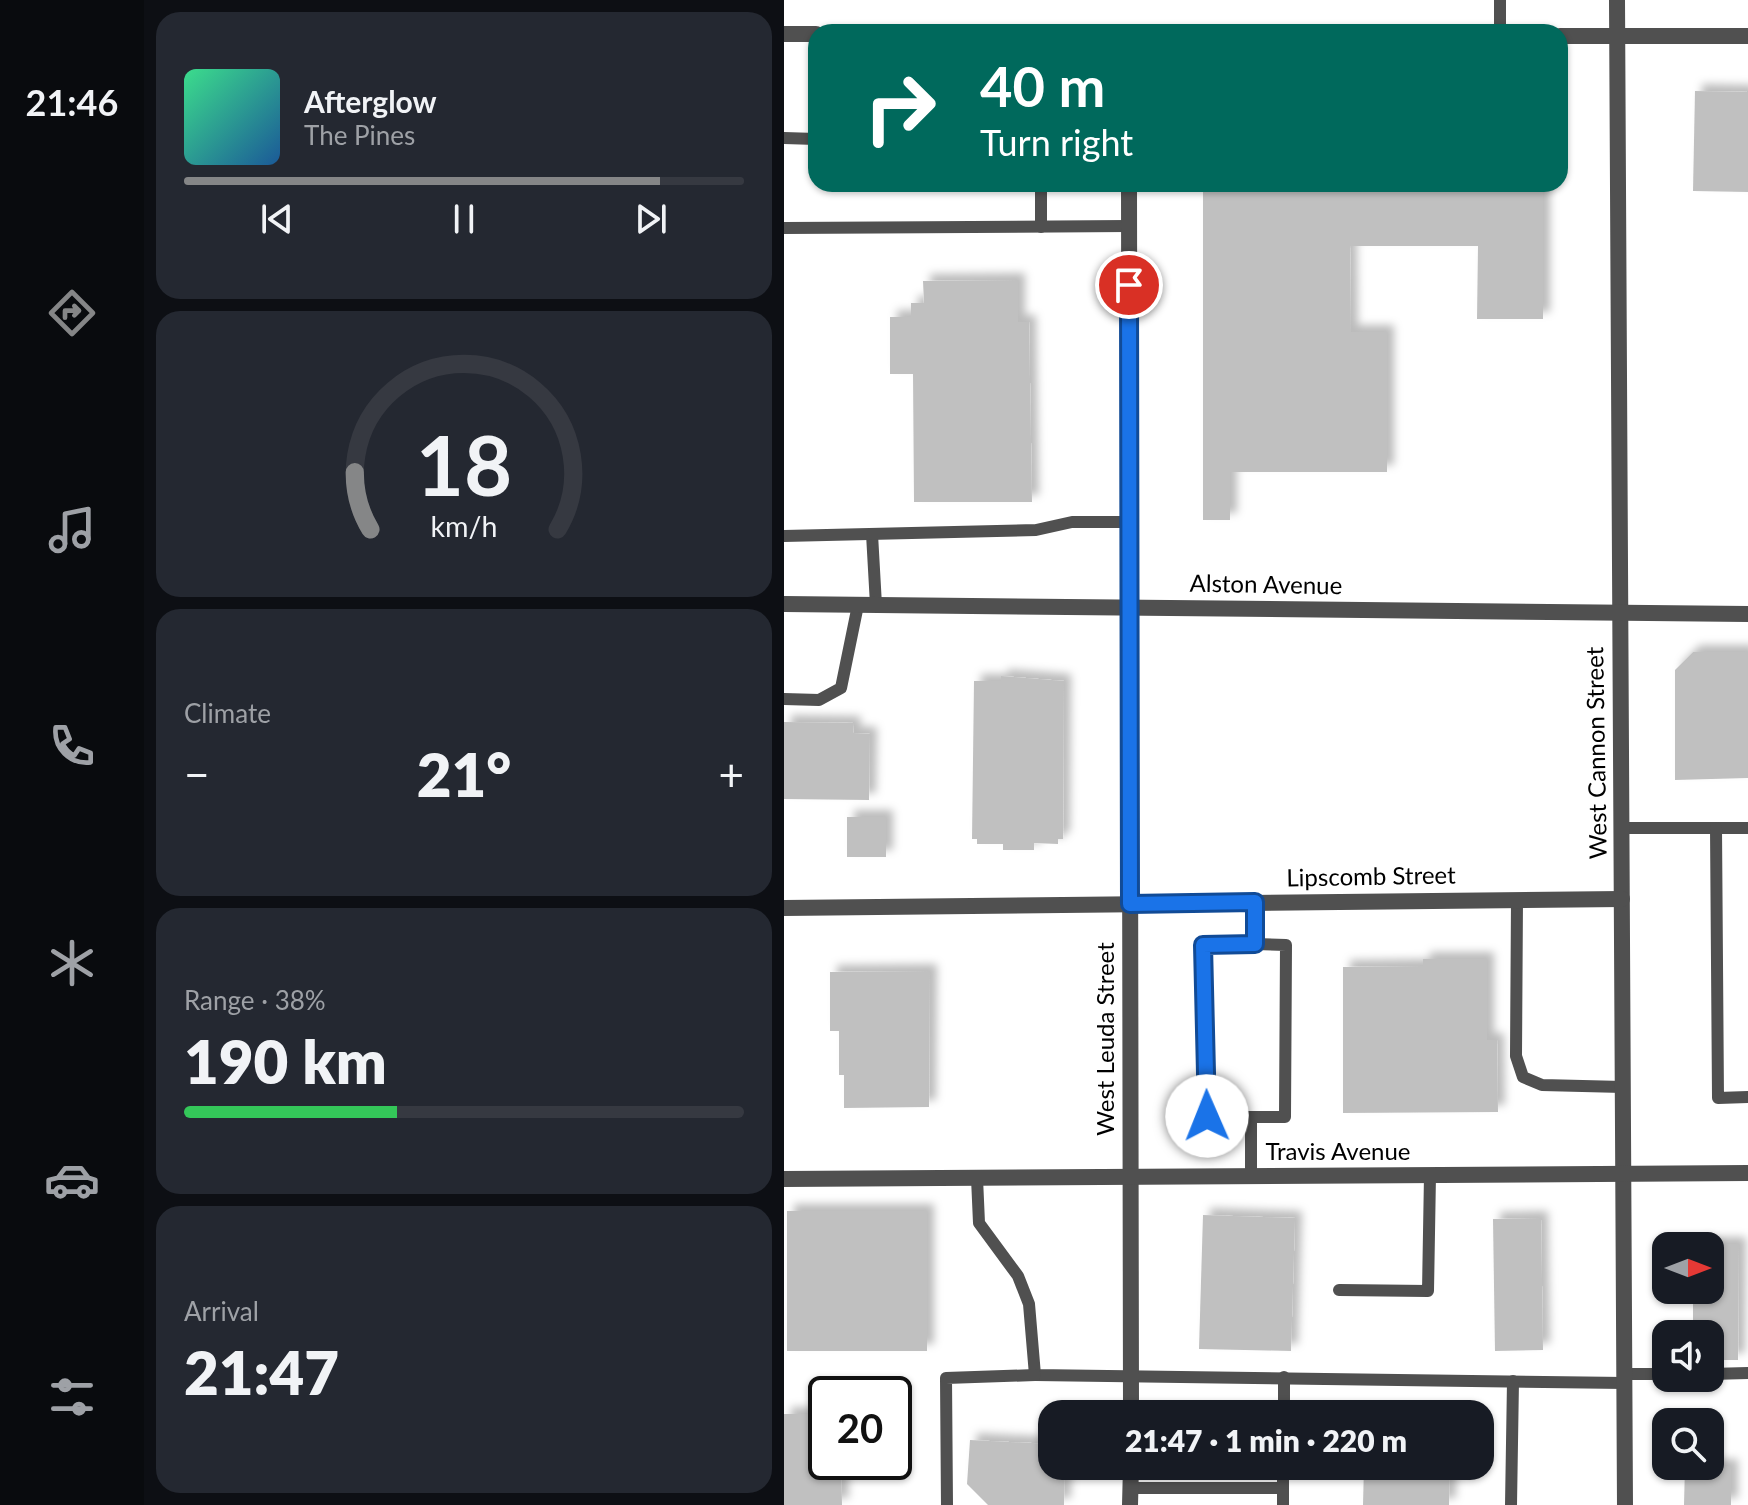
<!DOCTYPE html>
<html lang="en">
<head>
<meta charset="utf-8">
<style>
  body { margin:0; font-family:Lato,sans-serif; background:#242831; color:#f1f3f6; height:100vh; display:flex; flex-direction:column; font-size:30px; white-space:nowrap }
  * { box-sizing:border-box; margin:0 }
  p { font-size:26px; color:#9ea1a6 }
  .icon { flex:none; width:44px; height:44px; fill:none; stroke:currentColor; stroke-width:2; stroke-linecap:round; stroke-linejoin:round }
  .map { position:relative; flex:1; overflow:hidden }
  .sheet { display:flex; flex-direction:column; gap:12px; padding:12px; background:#0d0f14; width:640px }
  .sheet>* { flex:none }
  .top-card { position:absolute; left:24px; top:24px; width:760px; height:168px; border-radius:24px; box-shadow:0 2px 6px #0004; background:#00695c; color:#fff; overflow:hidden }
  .needle { width:52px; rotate:90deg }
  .tools { position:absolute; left:868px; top:1232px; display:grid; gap:16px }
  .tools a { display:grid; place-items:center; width:72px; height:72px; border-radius:16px; background:#171b24; box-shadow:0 2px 6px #0004; font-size:40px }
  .speed { position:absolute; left:24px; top:1376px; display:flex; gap:16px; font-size:40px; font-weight:700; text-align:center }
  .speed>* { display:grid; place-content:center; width:104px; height:104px; border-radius:50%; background:#171b24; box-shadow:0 2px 6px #0004; line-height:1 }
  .speed .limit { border:4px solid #111; border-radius:12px; background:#fff; color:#111 }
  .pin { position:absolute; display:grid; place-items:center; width:68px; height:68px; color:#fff; margin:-34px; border:4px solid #fff; border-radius:50%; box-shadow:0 2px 8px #0007 }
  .me { position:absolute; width:88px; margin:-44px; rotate:359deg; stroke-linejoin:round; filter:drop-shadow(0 0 6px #0008) }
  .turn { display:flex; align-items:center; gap:28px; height:168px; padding:0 40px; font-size:36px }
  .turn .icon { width:104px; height:104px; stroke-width:2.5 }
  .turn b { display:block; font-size:56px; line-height:68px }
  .big { font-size:60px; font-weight:800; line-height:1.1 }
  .sheet .card { flex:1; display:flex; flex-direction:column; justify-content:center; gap:12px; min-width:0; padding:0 28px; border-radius:24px; background:#242831 }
  .sheet .dial { align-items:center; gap:0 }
  .dial svg { height:208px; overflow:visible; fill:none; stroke:#363941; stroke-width:7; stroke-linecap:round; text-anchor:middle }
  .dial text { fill:#f1f3f6; stroke:none }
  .song { display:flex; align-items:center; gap:24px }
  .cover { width:96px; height:96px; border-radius:12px; background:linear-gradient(135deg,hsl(150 70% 55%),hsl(210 70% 35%)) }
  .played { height:8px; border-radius:4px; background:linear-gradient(90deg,#858687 85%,#363941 85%) }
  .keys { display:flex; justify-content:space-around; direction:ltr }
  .heat { display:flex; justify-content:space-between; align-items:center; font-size:44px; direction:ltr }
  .charge { height:12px; border-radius:6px; background:linear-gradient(90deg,#34c759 38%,#363941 0) }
  .trip { position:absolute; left:254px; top:1400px; width:456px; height:80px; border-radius:24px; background:#171b24; box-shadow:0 2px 6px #0004; font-weight:800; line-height:80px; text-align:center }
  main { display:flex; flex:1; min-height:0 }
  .tabs { display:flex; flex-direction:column; width:144px; justify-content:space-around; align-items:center; background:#090b0e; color:#9ea1a6 }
  .tabs .icon { width:56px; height:56px }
  .tabs .selected { color:#858687 }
  .tabs b { font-size:36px; color:#f1f3f6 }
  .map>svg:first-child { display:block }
  .building { fill:#c0c0c0; filter:url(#shadow) }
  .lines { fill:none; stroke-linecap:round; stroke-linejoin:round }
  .lane { stroke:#505050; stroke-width:12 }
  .street { stroke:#505050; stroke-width:16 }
  .route-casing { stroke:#114b97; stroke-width:20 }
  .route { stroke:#1a73e8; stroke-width:14 }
  .labels { text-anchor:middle; stroke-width:6; stroke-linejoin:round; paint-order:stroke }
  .street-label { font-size:24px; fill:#000; stroke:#fff }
</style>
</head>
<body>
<main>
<nav class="tabs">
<b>21:46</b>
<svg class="icon selected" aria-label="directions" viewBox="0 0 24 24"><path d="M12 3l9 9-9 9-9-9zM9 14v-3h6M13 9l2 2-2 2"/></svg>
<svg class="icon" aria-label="music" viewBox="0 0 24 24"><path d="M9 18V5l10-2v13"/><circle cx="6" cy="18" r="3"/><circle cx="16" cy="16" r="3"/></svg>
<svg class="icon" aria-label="phone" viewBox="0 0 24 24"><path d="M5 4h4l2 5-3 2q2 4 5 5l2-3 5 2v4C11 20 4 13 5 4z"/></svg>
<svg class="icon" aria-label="climate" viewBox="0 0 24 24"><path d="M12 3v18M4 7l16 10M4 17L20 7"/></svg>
<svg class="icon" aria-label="car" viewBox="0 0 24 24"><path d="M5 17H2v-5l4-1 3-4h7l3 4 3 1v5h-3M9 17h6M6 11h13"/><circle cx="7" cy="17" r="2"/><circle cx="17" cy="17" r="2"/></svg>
<svg class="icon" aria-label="filters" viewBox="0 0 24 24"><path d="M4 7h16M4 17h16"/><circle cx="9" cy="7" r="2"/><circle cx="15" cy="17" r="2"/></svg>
</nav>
<section class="sheet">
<div class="card">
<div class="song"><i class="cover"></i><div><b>Afterglow</b><p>The Pines</p></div></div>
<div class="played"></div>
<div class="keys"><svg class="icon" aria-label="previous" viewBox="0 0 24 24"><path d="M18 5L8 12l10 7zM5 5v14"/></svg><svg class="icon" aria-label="pause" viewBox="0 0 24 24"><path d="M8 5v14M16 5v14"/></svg><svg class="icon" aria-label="next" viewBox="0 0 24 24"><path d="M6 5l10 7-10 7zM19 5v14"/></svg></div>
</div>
<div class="card dial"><svg viewBox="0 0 100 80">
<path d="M14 69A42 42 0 1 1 86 69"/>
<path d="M14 69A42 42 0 0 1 8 47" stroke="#858687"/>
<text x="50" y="56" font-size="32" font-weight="700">18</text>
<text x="50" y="72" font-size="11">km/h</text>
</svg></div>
<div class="card"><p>Climate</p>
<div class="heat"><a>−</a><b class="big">21°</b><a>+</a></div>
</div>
<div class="card"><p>Range · 38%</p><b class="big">190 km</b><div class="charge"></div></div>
<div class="card"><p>Arrival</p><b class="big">21:47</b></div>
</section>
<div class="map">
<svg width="964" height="1505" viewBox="0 0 964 1505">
  <defs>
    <filter id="shadow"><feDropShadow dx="7" dy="-7" stdDeviation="4" flood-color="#0004"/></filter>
  </defs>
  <rect width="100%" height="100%" fill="#fff"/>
  <g class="building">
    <path d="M 911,91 L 964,92 L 964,192 L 909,191 Z"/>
    <path d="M 419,184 L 759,184 L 759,319 L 693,319 L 694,246 L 566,246 L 567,332 L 603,332 L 603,472 L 446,472 L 446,520 L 419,520 Z"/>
    <path d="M 234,280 L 234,322 L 245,322 L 248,502 L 130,502 L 129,374 L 106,374 L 106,317 L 127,317 L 127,303 L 140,303 L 139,281 Z"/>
    <path d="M 909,652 L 964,652 L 964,778 L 891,780 L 891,670 Z"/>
    <path d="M 217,676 L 280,681 L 279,839 L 274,839 L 274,844 L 250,843 L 250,850 L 219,850 L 219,844 L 193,844 L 193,839 L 188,839 L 190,681 L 217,681 Z"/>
    <path d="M 0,722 L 70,723 L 69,733 L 86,734 L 85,800 L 0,799 Z"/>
    <rect x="63" y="817" width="39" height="40"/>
    <path d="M 639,959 L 703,959 L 703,1040 L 713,1040 L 714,1112 L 559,1113 L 559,967 L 639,966 Z"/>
    <path d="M 146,971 L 145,1107 L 60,1108 L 60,1075 L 55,1075 L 55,1031 L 46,1031 L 46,972 Z"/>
    <rect x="3" y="1211" width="140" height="140"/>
    <path d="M 419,1215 L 511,1218 L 507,1351 L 415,1349 Z"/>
    <path d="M 757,1218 L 759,1350 L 711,1351 L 709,1219 Z"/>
    <path d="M 910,1244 L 955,1244 L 954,1360 L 926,1360 L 926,1334 L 909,1334 L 909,1290 L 926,1290 L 926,1246 Z"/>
    <path d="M 0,1414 L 42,1414 L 42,1462 L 57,1462 L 58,1505 L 0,1505 Z"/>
    <path d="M 186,1440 L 268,1444 L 268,1466 L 281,1466 L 280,1505 L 204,1505 L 183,1484 Z"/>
    <path d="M 580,1466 L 666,1466 L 665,1505 L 579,1505 Z"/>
    <path d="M 901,1466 L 947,1466 L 947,1505 L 900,1505 Z"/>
  </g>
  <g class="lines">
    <g class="lane">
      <path d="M 716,32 L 716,0"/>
      <path d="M 0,138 L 32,139"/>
      <path d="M 257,184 L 257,227"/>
      <path d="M 0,228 L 345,226"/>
      <path d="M 88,534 L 92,605"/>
      <path d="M 0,536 L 252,530 L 288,522 L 346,522"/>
      <path d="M 0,699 L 35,700 L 57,688 L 74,605"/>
      <path d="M 839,828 L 964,828"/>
      <path d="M 932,828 L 934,1098 L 964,1097"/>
      <path d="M 733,900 L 732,1056 L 739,1077 L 758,1085 L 839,1087"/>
      <path d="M 467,1117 L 423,1116 L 419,945 L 471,944"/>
      <path d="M 467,1176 L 467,1117 L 501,1117 L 502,945 L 471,944 L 471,902"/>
      <path d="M 193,1178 L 195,1223 L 234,1276 L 245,1304 L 251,1375 L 841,1383"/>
      <path d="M 555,1290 L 644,1291 L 646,1175"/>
      <path d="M 841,1374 L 882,1374"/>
      <path d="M 926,1374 L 964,1373"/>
      <path d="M 500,1414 L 500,1377"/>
      <path d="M 347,1488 L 499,1488"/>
      <path d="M 163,1505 L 162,1378 L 251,1375"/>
      <path d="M 499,1505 L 499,1466"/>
      <path d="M 727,1505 L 729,1381"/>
    </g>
    <g class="street">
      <path d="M 833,0 L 841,1505"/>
      <path d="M 0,34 L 32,34"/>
      <path d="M 776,36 L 964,36"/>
      <path d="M 345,184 L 347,1414"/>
      <path d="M 0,604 L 964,614"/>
      <path d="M 0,908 L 838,899"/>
      <path d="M 0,1179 L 964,1173"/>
      <path d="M 346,1505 L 347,1466"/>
    </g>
  </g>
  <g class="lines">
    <g class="route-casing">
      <path id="route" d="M 345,285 L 346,904 L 471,902 L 471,944 L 419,945 L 423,1116"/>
    </g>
    <use href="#route" class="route"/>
  </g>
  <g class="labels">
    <g class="street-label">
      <text transform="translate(482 585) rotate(1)" y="8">Alston Avenue</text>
      <text transform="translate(813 753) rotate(-91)" y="8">West Cannon Street</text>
      <text transform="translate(587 877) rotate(-1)" y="8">Lipscomb Street</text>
      <text transform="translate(322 1039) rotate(-90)" y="8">West Leuda Street</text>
      <text x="554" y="1160">Travis Avenue</text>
    </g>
  </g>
</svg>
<div class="tools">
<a><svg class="needle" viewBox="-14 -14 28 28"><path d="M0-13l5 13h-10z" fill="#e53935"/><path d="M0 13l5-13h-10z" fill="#9ea1a6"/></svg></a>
<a><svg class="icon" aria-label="sound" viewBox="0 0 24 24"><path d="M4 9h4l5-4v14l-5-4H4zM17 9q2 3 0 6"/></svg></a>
<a><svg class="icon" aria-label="search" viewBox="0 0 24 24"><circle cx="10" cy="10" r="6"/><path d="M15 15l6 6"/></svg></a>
</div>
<div class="speed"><div class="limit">20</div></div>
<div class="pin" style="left:345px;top:285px;background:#d93025"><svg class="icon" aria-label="arrive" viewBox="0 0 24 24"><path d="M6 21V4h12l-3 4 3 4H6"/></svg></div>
<svg class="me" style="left:423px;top:1116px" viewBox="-20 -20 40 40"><circle r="19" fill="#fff"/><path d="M0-13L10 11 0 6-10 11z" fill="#1a73e8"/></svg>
<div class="trip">21:47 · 1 min · 220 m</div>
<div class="top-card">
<div class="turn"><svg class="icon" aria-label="right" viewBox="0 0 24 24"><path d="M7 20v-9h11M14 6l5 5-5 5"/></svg><div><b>40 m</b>Turn right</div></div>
</div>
</div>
</main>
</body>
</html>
